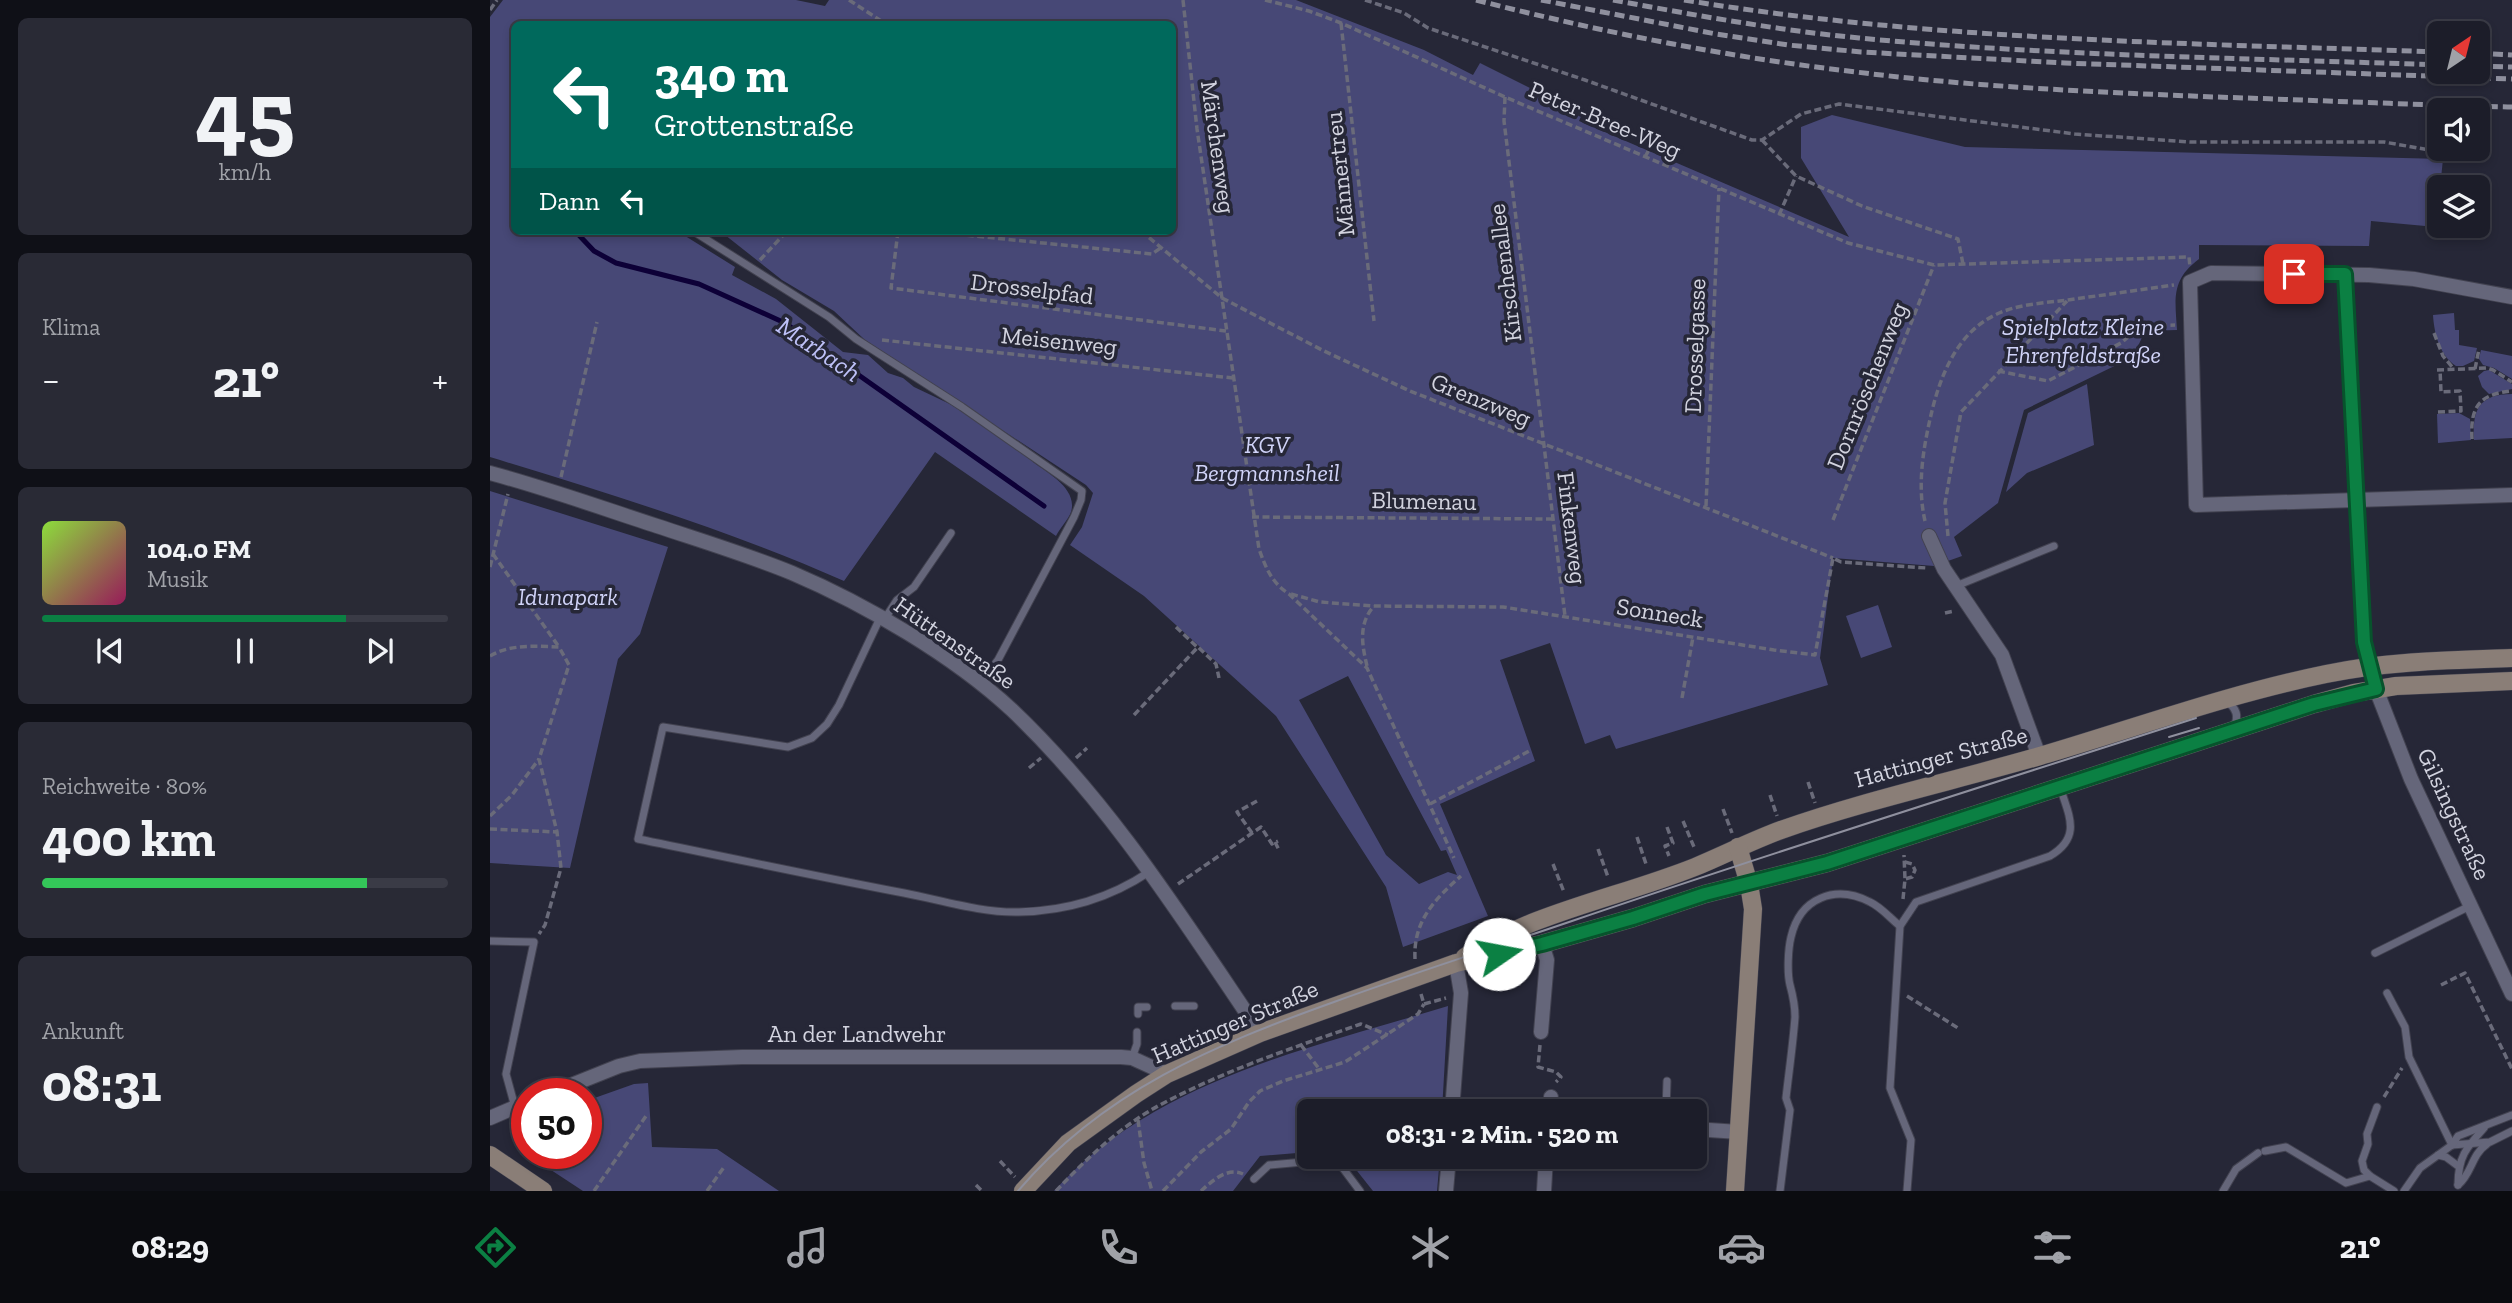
<!DOCTYPE html>
<html lang="de">
<head>
<meta charset="utf-8">
<style>
  body { margin:0; font-family:"Zilla Slab",serif; background:#292a35; color:#f1f3f6; height:100vh; display:flex; flex-direction:column; font-size:26px; white-space:nowrap }
  * { box-sizing:border-box; margin:0 }
  p { font-size:23px; color:#a0a2a8 }
  .icon { flex:none; width:38px; height:38px; fill:none; stroke:currentColor; stroke-width:2; stroke-linecap:round; stroke-linejoin:round }
  .map { position:relative; flex:1; overflow:hidden }
  .side { display:flex; flex-direction:column; gap:18px; padding:18px; background:#0f1017; width:490px }
  .side>* { flex:none }
  .banner { position:absolute; left:21px; top:21px; width:665px; height:214px; border-radius:10px; box-shadow:0 4px 10px #0003,0 0 0 2px #3a3b46; background:#00695c; color:#fff; overflow:hidden }
  .needle { width:46px; rotate:35deg }
  .fabs { position:absolute; left:1937px; top:21px; display:grid; gap:14px }
  .fabs a { display:grid; place-items:center; width:63px; height:63px; border-radius:10px; background:#1c1d29; box-shadow:0 4px 10px #0003,0 0 0 2px #3a3b46; font-size:35px }
  .speed { position:absolute; left:21px; top:1078px; display:flex; gap:14px; font-size:35px; font-weight:700; text-align:center }
  .speed>* { display:grid; place-content:center; width:91px; height:91px; border-radius:50%; background:#1c1d29; box-shadow:0 4px 10px #0003,0 0 0 2px #3a3b46; line-height:1 }
  .speed .limit { border:10px solid #d22; background:#fff; color:#111 }
  .pin { position:absolute; display:grid; place-items:center; width:60px; height:60px; color:#fff; margin:-30px; border-radius:14px; box-shadow:0 4px 10px #0006 }
  .me { position:absolute; width:77px; margin:-38px; rotate:78deg; stroke-linejoin:round; filter:drop-shadow(0 0 5px #0008) }
  .turn { display:flex; align-items:center; gap:24px; height:147px; padding:0 28px; font-size:32px }
  .turn .icon { width:91px; height:91px; stroke-width:2.5 }
  .turn b { display:block; font-size:49px; line-height:60px }
  .then { display:flex; align-items:center; height:66px; padding:0 28px; background:#0003; gap:14px; font-size:26px }
  .big { font-size:52px; font-weight:800; line-height:1.1 }
  .side .widget { flex:1; display:flex; flex-direction:column; justify-content:center; gap:10px; min-width:0; padding:0 24px; border-radius:10px; background:#292a35 }
  .side .dial { align-items:center; gap:0 }
  .dial b { font-size:91px; line-height:1 }
  .song { display:flex; align-items:center; gap:21px }
  .cover { width:84px; height:84px; border-radius:10px; background:linear-gradient(135deg,hsl(90 70% 55%),hsl(330 70% 35%)) }
  .played { height:7px; border-radius:4px; background:linear-gradient(90deg,#0b8043 75%,#3a3b46 75%) }
  .keys { display:flex; justify-content:space-around; direction:ltr }
  .heat { display:flex; justify-content:space-between; align-items:center; font-size:38px; direction:ltr }
  .charge { height:10px; border-radius:5px; background:linear-gradient(90deg,#34c759 80%,#3a3b46 0) }
  .trip { position:absolute; left:807px; top:1099px; width:410px; height:70px; border-radius:10px; background:#1c1d29; box-shadow:0 4px 10px #0003,0 0 0 2px #3a3b46; font-weight:800; line-height:70px; text-align:center }
  .tab-bar { display:flex; height:112px; justify-content:space-around; align-items:center; background:#0b0c10; color:#a0a2a8 }
  .tab-bar .icon { width:49px; height:49px }
  .tab-bar .current { color:#0b8043 }
  .tab-bar b { font-size:32px; color:#f1f3f6 }
  main { display:flex; flex:1; min-height:0 }
  .map>svg:first-child { display:block }
  .green { fill:#474876; fill-rule:evenodd }
  .lines { fill:none; stroke-linecap:round; stroke-linejoin:round }
  .stream { stroke:#0d0037; stroke-width:5 }
  .lane-casing { stroke:#424250; stroke-width:9 }
  .street-casing { stroke:#424250; stroke-width:16 }
  .secondary-casing { stroke:#424250; stroke-width:19 }
  .path { stroke:#6a6b7a; stroke-width:3.5; stroke-dasharray:7 3.5; stroke-linecap:butt }
  .lane { stroke:#65667a; stroke-width:7 }
  .street { stroke:#65667a; stroke-width:14 }
  .secondary { stroke:#8a7e77; stroke-width:18 }
  .tram { stroke:#8f909e; stroke-width:2 }
  .rail { stroke:#8f909e; stroke-width:5; stroke-dasharray:10 5; stroke-linecap:butt }
  .route-casing { stroke:#07532c; stroke-width:18 }
  .route { stroke:#0b8043; stroke-width:12 }
  .labels { text-anchor:middle; stroke-width:7; stroke-linejoin:round; paint-order:stroke }
  .street-label { font-size:24px; fill:#d2d3df; stroke:#262737 }
  .park-label { font-size:24px; font-style:italic; fill:#d0d3f8; stroke:#262737 }
  .water-label { font-size:26px; font-style:italic; fill:#bec1f8; stroke:#262737 }
</style>
</head>
<body>
<main>
<section class="side">
<div class="widget dial"><b>45</b><p>km/h</p></div>
<div class="widget"><p>Klima</p>
<div class="heat"><a>−</a><b class="big">21°</b><a>+</a></div>
</div>
<div class="widget">
<div class="song"><i class="cover"></i><div><b>104.0 FM</b><p>Musik</p></div></div>
<div class="played"></div>
<div class="keys"><svg class="icon" aria-label="previous" viewBox="0 0 24 24"><path d="M18 5L8 12l10 7zM5 5v14"/></svg><svg class="icon" aria-label="pause" viewBox="0 0 24 24"><path d="M8 5v14M16 5v14"/></svg><svg class="icon" aria-label="next" viewBox="0 0 24 24"><path d="M6 5l10 7-10 7zM19 5v14"/></svg></div>
</div>
<div class="widget"><p>Reichweite · 80%</p><b class="big">400 km</b><div class="charge"></div></div>
<div class="widget"><p>Ankunft</p><b class="big">08:31</b></div>
</section>
<div class="map">
<svg width="2022" height="1191" viewBox="0 0 2022 1191">
  <rect width="100%" height="100%" fill="#262737"/>
  <g class="green">
    <path d="M 13,0 L 306,0 L 335,6 L 339,0 L 806,0 L 934,50 L 983,75 L 990,63 L 1092,114 L 1089,121 L 1359,237 L 1311,158 L 1311,127 L 1342,115 L 1475,147 L 1953,159 L 1946,227 L 1881,221 L 1879,246 L 1709,245 L 1709,259 C 1681,280 1685,298 1687,330 L 1655,331 L 1643,357 L 1534,410 L 1508,503 L 1464,537 L 1472,556 L 1444,566 L 1343,558 L 1330,658 L 1338,685 L 1126,749 L 1120,735 L 1095,744 L 1060,643 L 1010,660 L 1045,761 L 950,804 L 998,916 L 913,947 L 896,887 L 786,716 L 654,596 L 580,545 L 592,527 L 603,493 L 596,485 L 375,340 L 344,311 L 292,280 L 230,231 L 682,231 L 682,24 L 24,24 L 24,231 L 185,231 L 192,234 L 245,267 L 242,275 L 286,299 L 353,352 L 378,355 L 398,373 L 413,378 L 424,387 L 462,405 L 542,459 L 543,462 C 558,473 588,489 581,512 C 578,520 570,528 566,536 L 445,452 L 354,581 C 239,530 120,494 0,457 L 0,17 ZM 858,676 L 951,851 L 956,850 L 967,875 L 958,872 L 929,884 L 896,855 L 809,700 Z"/>
    <path d="M 1964,313 L 1965,330 L 1969,330 L 1969,345 L 1987,348 L 1984,361 L 1973,366 L 1966,366 C 1949,355 1944,332 1943,315 Z"/>
    <path d="M 1991,350 L 2022,356 L 2022,379 L 2004,368 L 1993,365 L 1989,359 Z"/>
    <path d="M 1999,370 L 2022,384 L 2022,389 L 1999,394 L 1992,387 L 1988,376 L 1994,371 Z"/>
    <path d="M 1597,384 L 1604,445 L 1537,473 L 1516,492 L 1538,413 Z"/>
    <path d="M 2022,394 L 2022,438 L 1984,440 C 1982,410 1989,394 2022,394 Z"/>
    <path d="M 1969,413 L 1980,419 L 1981,440 L 1948,443 L 1947,414 Z"/>
    <path d="M 0,491 L 178,547 L 150,634 L 128,659 L 80,868 L 0,863 Z"/>
    <path d="M 1388,605 L 1402,647 L 1371,658 L 1356,616 Z"/>
    <path d="M 958,1006 L 952,1111 L 819,1111 L 819,1152 L 770,1156 L 743,1191 L 564,1191 C 665,1080 821,1048 958,1006 Z"/>
    <path d="M 158,1083 L 162,1147 L 227,1149 L 289,1191 L 93,1191 L 26,1147 L 22,1138 L 37,1122 L 37,1153 L 96,1153 L 96,1101 L 144,1084 Z"/>
    <path d="M 856,1157 L 950,1157 L 947,1191 L 883,1191 Z"/>
  </g>
  <g class="lines">
    <path class="stream" d="M 85,231 L 104,251 L 126,263 L 209,284 L 295,323 L 554,506"/>
    <g class="lane-casing">
      <g id="lane">
        <path d="M 203,231 L 339,317 L 366,339 L 472,407 L 592,491 L 591,500 L 584,517 L 508,660 L 490,683"/>
        <path d="M 1466,586 L 1564,546"/>
        <path d="M 390,618 L 349,705 L 337,724 L 322,738 L 298,747 L 173,727 L 148,839 C 236,857 325,876 414,893 C 451,900 491,913 529,912 C 576,911 620,898 659,872"/>
        <path d="M 394,620 L 407,600 L 424,587 L 461,533"/>
        <path d="M 1736,701 C 1745,707 1750,715 1744,726"/>
        <path d="M 0,941 L 44,942 L 16,1074 L 25,1107"/>
        <path d="M 1885,953 L 1980,906"/>
        <path d="M 1897,993 L 1915,1027 L 1919,1057 L 1962,1145"/>
        <path d="M 685,1006 L 704,1006"/>
        <path d="M 648,1014 L 648,1007 L 657,1007"/>
        <path d="M 642,1058 L 647,1044 L 647,1032"/>
        <path d="M 1887,1107 L 1877,1134 L 1878,1144 L 1872,1161 L 1874,1170 L 1880,1176 L 1904,1191"/>
        <path d="M 1176,1111 L 1177,1081"/>
        <path d="M 1962,1145 L 2000,1142 L 2022,1131"/>
        <path d="M 1775,1151 L 1796,1147 L 1856,1183 L 1880,1176"/>
        <path d="M 1948,1155 L 1956,1157 L 1968,1166"/>
        <path d="M 764,1179 L 779,1165 L 846,1159 L 870,1191"/>
        <path d="M 1968,1185 C 1968,1157 1976,1148 1994,1128"/>
        <path d="M 1968,1185 C 1982,1174 1981,1155 1997,1144"/>
        <path d="M 1290,1191 L 1300,1110 L 1296,1098 C 1299,1071 1303,1044 1305,1017 C 1305,1005 1303,996 1300,985 C 1297,973 1298,949 1301,937 C 1310,898 1345,884 1380,902 C 1391,907 1400,918 1410,926"/>
        <path d="M 1417,1191 L 1421,1140 L 1400,1088 L 1410,926 L 1426,902 L 1560,856 C 1592,837 1579,816 1570,787"/>
        <path d="M 1733,1191 L 1746,1169 L 1768,1153"/>
        <path d="M 1914,1191 L 1930,1168 L 1962,1145 L 1968,1136 L 2022,1115"/>
      </g>
    </g>
    <g class="street-casing">
      <g id="street">
        <path d="M 1855,274 L 1874,642 L 1879,667"/>
        <path d="M 2022,297 L 1924,279 L 1879,275 L 1721,273 L 1700,282 L 1706,505 L 2022,495"/>
        <path d="M 0,473 C 56,488 112,508 167,526 C 212,541 258,555 302,573 C 375,604 464,656 522,710 C 621,804 694,921 770,1033"/>
        <path d="M 1439,536 L 1454,569 L 1512,655 L 1549,756"/>
        <path d="M 1886,689 L 1921,779 L 2022,994"/>
        <path d="M 1051,1032 L 1057,960 L 1052,944"/>
        <path d="M 59,1094 L 129,1066 L 150,1061 L 252,1057 L 631,1057 L 642,1058 L 677,1074"/>
        <path d="M 962,1111 L 971,993 L 966,963"/>
        <path d="M 1059,1111 L 1061,1097"/>
        <path d="M 0,1118 L 37,1102"/>
        <path d="M 1204,1129 L 1249,1132"/>
        <path d="M 956,1191 L 959,1157"/>
        <path d="M 1054,1191 L 1056,1157"/>
      </g>
    </g>
    <g class="secondary-casing">
      <g id="secondary">
        <path d="M 975,957 C 1041,913 1130,897 1205,867 C 1234,855 1261,841 1291,830 C 1376,800 1464,781 1550,756 C 1645,728 1738,694 1836,674 C 1897,661 1960,660 2022,658"/>
        <path d="M 0,1155 L 53,1191"/>
        <path d="M 533,1191 L 578,1143 L 646,1094 L 677,1074 L 770,1033 L 966,963 L 1052,944 L 1143,918 L 1215,894 L 1337,863 L 1824,704 L 1864,693 L 1906,686 L 2022,681"/>
        <path d="M 1245,1191 L 1263,909 L 1259,884 L 1248,847"/>
      </g>
    </g>
    <g class="path">
      <path d="M 359,0 L 396,24"/>
      <path d="M 693,0 L 707,129 L 769,549 C 776,568 781,582 799,594 L 877,668 L 964,858"/>
      <path d="M 775,0 L 819,11 L 851,23 L 1015,97 L 1358,243 L 1444,265 L 1699,257 L 1700,267"/>
      <path d="M 875,0 L 914,13 L 938,28 L 1095,80 L 1262,140 L 1272,140 L 1311,114 L 1349,104 L 1585,134 L 1700,142 L 1894,142 L 1962,154"/>
      <path d="M 0,10 L 7,0"/>
      <path d="M 851,23 L 884,321"/>
      <path d="M 1015,97 L 1014,121 L 1075,616"/>
      <path d="M 1272,140 L 1306,176 L 1372,206 L 1468,239 L 1473,264"/>
      <path d="M 1155,157 L 1165,139"/>
      <path d="M 1289,215 L 1306,176"/>
      <path d="M 408,231 L 401,288 L 736,331"/>
      <path d="M 435,231 L 662,254 L 672,247"/>
      <path d="M 651,231 L 732,298 L 834,351 L 920,391 L 1343,558"/>
      <path d="M 270,260 L 297,231"/>
      <path d="M 1944,333 L 1953,356 L 1963,368"/>
      <path d="M 392,340 L 743,378"/>
      <path d="M 1985,369 L 1989,349"/>
      <path d="M 1947,370 L 1997,368 L 2003,370 L 2022,382"/>
      <path d="M 1508,371 L 1558,381 L 1631,343 L 1651,326 L 1685,325"/>
      <path d="M 1948,412 L 1971,411 L 1970,391 L 1951,392 L 1950,369"/>
      <path d="M 1982,439 C 1980,407 1989,394 2022,391"/>
      <path d="M 71,477 L 107,322"/>
      <path d="M 1216,506 L 1229,188"/>
      <path d="M 762,517 L 1063,519"/>
      <path d="M 1343,520 L 1444,265"/>
      <path d="M 1435,521 C 1427,486 1433,449 1441,415 C 1450,376 1467,333 1505,315 C 1527,304 1554,303 1578,300 C 1613,295 1649,290 1684,285"/>
      <path d="M 1458,536 L 1455,503 L 1471,412 L 1577,301"/>
      <path d="M 3,554 L 69,647"/>
      <path d="M 0,567 L 18,494"/>
      <path d="M 801,594 L 830,602 L 884,606 L 1013,607 L 1284,650 L 1325,655 L 1343,558 L 1351,562 L 1437,568"/>
      <path d="M 1455,613 L 1464,611"/>
      <path d="M 686,627 L 707,647"/>
      <path d="M 0,656 C 20,644 47,646 69,647 L 79,665 L 49,759 L 67,832 L 71,868 L 55,925 L 49,934"/>
      <path d="M 877,666 C 872,645 868,624 884,606"/>
      <path d="M 1192,698 L 1203,637"/>
      <path d="M 644,715 L 708,647 L 726,664 L 729,678"/>
      <path d="M 586,758 L 597,748"/>
      <path d="M 539,768 L 551,758"/>
      <path d="M 1367,773 L 1373,788"/>
      <path d="M 1318,782 L 1325,803"/>
      <path d="M 1280,795 L 1287,816"/>
      <path d="M 940,804 L 1041,750"/>
      <path d="M 1233,809 L 1242,833"/>
      <path d="M 0,816 L 22,795 L 49,759"/>
      <path d="M 1193,821 L 1204,847"/>
      <path d="M 1177,827 L 1183,843 L 1175,846 L 1179,856"/>
      <path d="M 0,829 L 67,832"/>
      <path d="M 762,833 L 747,812 L 767,801"/>
      <path d="M 1147,837 L 1156,864"/>
      <path d="M 785,842 L 789,850"/>
      <path d="M 1108,849 L 1118,877"/>
      <path d="M 1415,862 L 1422,864 L 1425,870 L 1422,877 L 1415,879"/>
      <path d="M 1063,864 L 1074,892"/>
      <path d="M 688,884 L 771,827 L 782,844 L 788,841"/>
      <path d="M 1413,899 L 1415,879 L 1414,855"/>
      <path d="M 925,959 C 923,921 945,899 971,876"/>
      <path d="M 1951,985 L 1975,973 L 2022,1069"/>
      <path d="M 931,994 L 934,1004 L 956,998"/>
      <path d="M 1417,996 L 1468,1028"/>
      <path d="M 811,1045 L 830,1070"/>
      <path d="M 1050,1045 L 1048,1067 L 1066,1072 L 1071,1077 L 1066,1082"/>
      <path d="M 1894,1097 L 1912,1068"/>
      <path d="M 648,1120 L 654,1163 L 662,1191"/>
      <path d="M 510,1161 L 525,1177"/>
      <path d="M 486,1185 L 492,1191"/>
      <path d="M 104,1191 L 156,1116"/>
      <path d="M 217,1191 L 234,1167"/>
      <path d="M 566,1191 C 596,1159 630,1127 668,1106 C 733,1071 802,1048 871,1024 L 898,1035"/>
      <path d="M 673,1191 L 711,1152 L 741,1129 L 759,1102 L 770,1091 L 793,1081 L 855,1062 L 928,1014 L 934,1004"/>
      <path d="M 711,1191 C 722,1181 737,1167 753,1174"/>
    </g>
    <use href="#lane" class="lane"/>
    <use href="#street" class="street"/>
    <use href="#secondary" class="secondary"/>
    <g class="tram">
      <path d="M 1679,737 L 1709,728"/>
      <path d="M 528,1191 C 613,1091 724,1045 844,1002 C 923,973 1003,948 1082,921 C 1289,850 1498,785 1706,718"/>
    </g>
    <g class="rail">
      <path d="M 986,0 C 1111,32 1237,57 1366,72 C 1485,87 1605,92 1725,97 C 1824,100 1923,105 2022,107"/>
      <path d="M 1051,0 L 1226,34 L 1298,45 L 1371,52 L 1575,63 L 2022,79"/>
      <path d="M 1123,0 C 1204,15 1286,30 1369,38 C 1561,56 1756,58 1950,65"/>
      <path d="M 1194,0 C 1444,41 1697,43 1950,52"/>
      <path d="M 1988,53 L 2022,55"/>
      <path d="M 1988,66 L 2022,67"/>
    </g>
  </g>
  <g class="lines">
    <g class="route-casing">
      <path id="route" d="M 1009,954 L 1052,944 L 1143,918 L 1215,894 L 1337,863 L 1824,704 L 1886,689 L 1874,642 L 1855,274 L 1804,274"/>
    </g>
    <use href="#route" class="route"/>
  </g>
  <g class="labels">
    <g class="street-label">
      <text transform="translate(1115 120) rotate(23)" y="8">Peter-Bree-Weg</text>
      <text transform="translate(728 147) rotate(82)" y="8">Märchenweg</text>
      <text transform="translate(850 174) rotate(-96)" y="8">Männertreu</text>
      <text transform="translate(1015 273) rotate(-97)" y="8">Kirschenallee</text>
      <text transform="translate(542 289) rotate(7)" y="8">Drosselpfad</text>
      <text transform="translate(569 341) rotate(6)" y="8">Meisenweg</text>
      <text transform="translate(1205 346) rotate(-88)" y="8">Drosselgasse</text>
      <text transform="translate(1377 386) rotate(-68)" y="8">Dornröschenweg</text>
      <text transform="translate(991 400) rotate(22)" y="8">Grenzweg</text>
      <text transform="translate(934 501) rotate(1)" y="8">Blumenau</text>
      <text transform="translate(1082 528) rotate(83)" y="8">Finkenweg</text>
      <text transform="translate(1170 613) rotate(9)" y="8">Sonneck</text>
      <text transform="translate(465 643) rotate(35)" y="8">Hüttenstraße</text>
      <text transform="translate(1451 757) rotate(-15)" y="8">Hattinger Straße</text>
      <text transform="translate(1964 814) rotate(65)" y="8">Gilsingstraße</text>
      <text transform="translate(745 1022) rotate(-23)" y="8">Hattinger Straße</text>
      <text x="367" y="1042">An der Landwehr</text>
    </g>
    <g class="park-label">
      <text x="1593" y="335">Spielplatz Kleine<tspan x="1593" dy="28">Ehrenfeldstraße</tspan></text>
      <text x="777" y="453">KGV<tspan x="777" dy="28">Bergmannsheil</tspan></text>
      <text x="78" y="605">Idunapark</text>
    </g>
    <g class="water-label">
      <text transform="translate(329 349) rotate(34)" y="9">Marbach</text>
    </g>
  </g>
</svg>
<div class="fabs">
<a><svg class="needle" viewBox="-14 -14 28 28"><path d="M0-13l5 13h-10z" fill="#e53935"/><path d="M0 13l5-13h-10z" fill="#a0a2a8"/></svg></a>
<a><svg class="icon" aria-label="sound" viewBox="0 0 24 24"><path d="M4 9h4l5-4v14l-5-4H4zM17 9q2 3 0 6"/></svg></a>
<a><svg class="icon" aria-label="layers" viewBox="0 0 24 24"><path d="M12 4l9 5-9 5-9-5zM3 14l9 5 9-5"/></svg></a>
</div>
<div class="speed"><div class="limit">50</div></div>
<div class="pin" style="left:1804px;top:274px;background:#d93025"><svg class="icon" aria-label="arrive" viewBox="0 0 24 24"><path d="M6 21V4h12l-3 4 3 4H6"/></svg></div>
<svg class="me" style="left:1009px;top:954px" viewBox="-20 -20 40 40"><circle r="19" fill="#fff"/><path d="M0-13L10 11 0 6-10 11z" fill="#0b8043"/></svg>
<div class="trip">08:31 · 2 Min. · 520 m</div>
<div class="banner">
<div class="turn"><svg class="icon" aria-label="left" viewBox="0 0 24 24"><path d="M17 20v-9H6M10 6l-5 5 5 5"/></svg><div><b>340 m</b>Grottenstraße</div></div>
<div class="then">Dann<svg class="icon" aria-label="left" viewBox="0 0 24 24"><path d="M17 20v-9H6M10 6l-5 5 5 5"/></svg></div>
</div>
</div>
</main>
<nav class="tab-bar">
<b>08:29</b>
<svg class="icon current" aria-label="directions" viewBox="0 0 24 24"><path d="M12 3l9 9-9 9-9-9zM9 14v-3h6M13 9l2 2-2 2"/></svg>
<svg class="icon" aria-label="music" viewBox="0 0 24 24"><path d="M9 18V5l10-2v13"/><circle cx="6" cy="18" r="3"/><circle cx="16" cy="16" r="3"/></svg>
<svg class="icon" aria-label="phone" viewBox="0 0 24 24"><path d="M5 4h4l2 5-3 2q2 4 5 5l2-3 5 2v4C11 20 4 13 5 4z"/></svg>
<svg class="icon" aria-label="climate" viewBox="0 0 24 24"><path d="M12 3v18M4 7l16 10M4 17L20 7"/></svg>
<svg class="icon" aria-label="car" viewBox="0 0 24 24"><path d="M5 17H2v-5l4-1 3-4h7l3 4 3 1v5h-3M9 17h6M6 11h13"/><circle cx="7" cy="17" r="2"/><circle cx="17" cy="17" r="2"/></svg>
<svg class="icon" aria-label="filters" viewBox="0 0 24 24"><path d="M4 7h16M4 17h16"/><circle cx="9" cy="7" r="2"/><circle cx="15" cy="17" r="2"/></svg>
<b>21°</b>
</nav>
</body>
</html>
